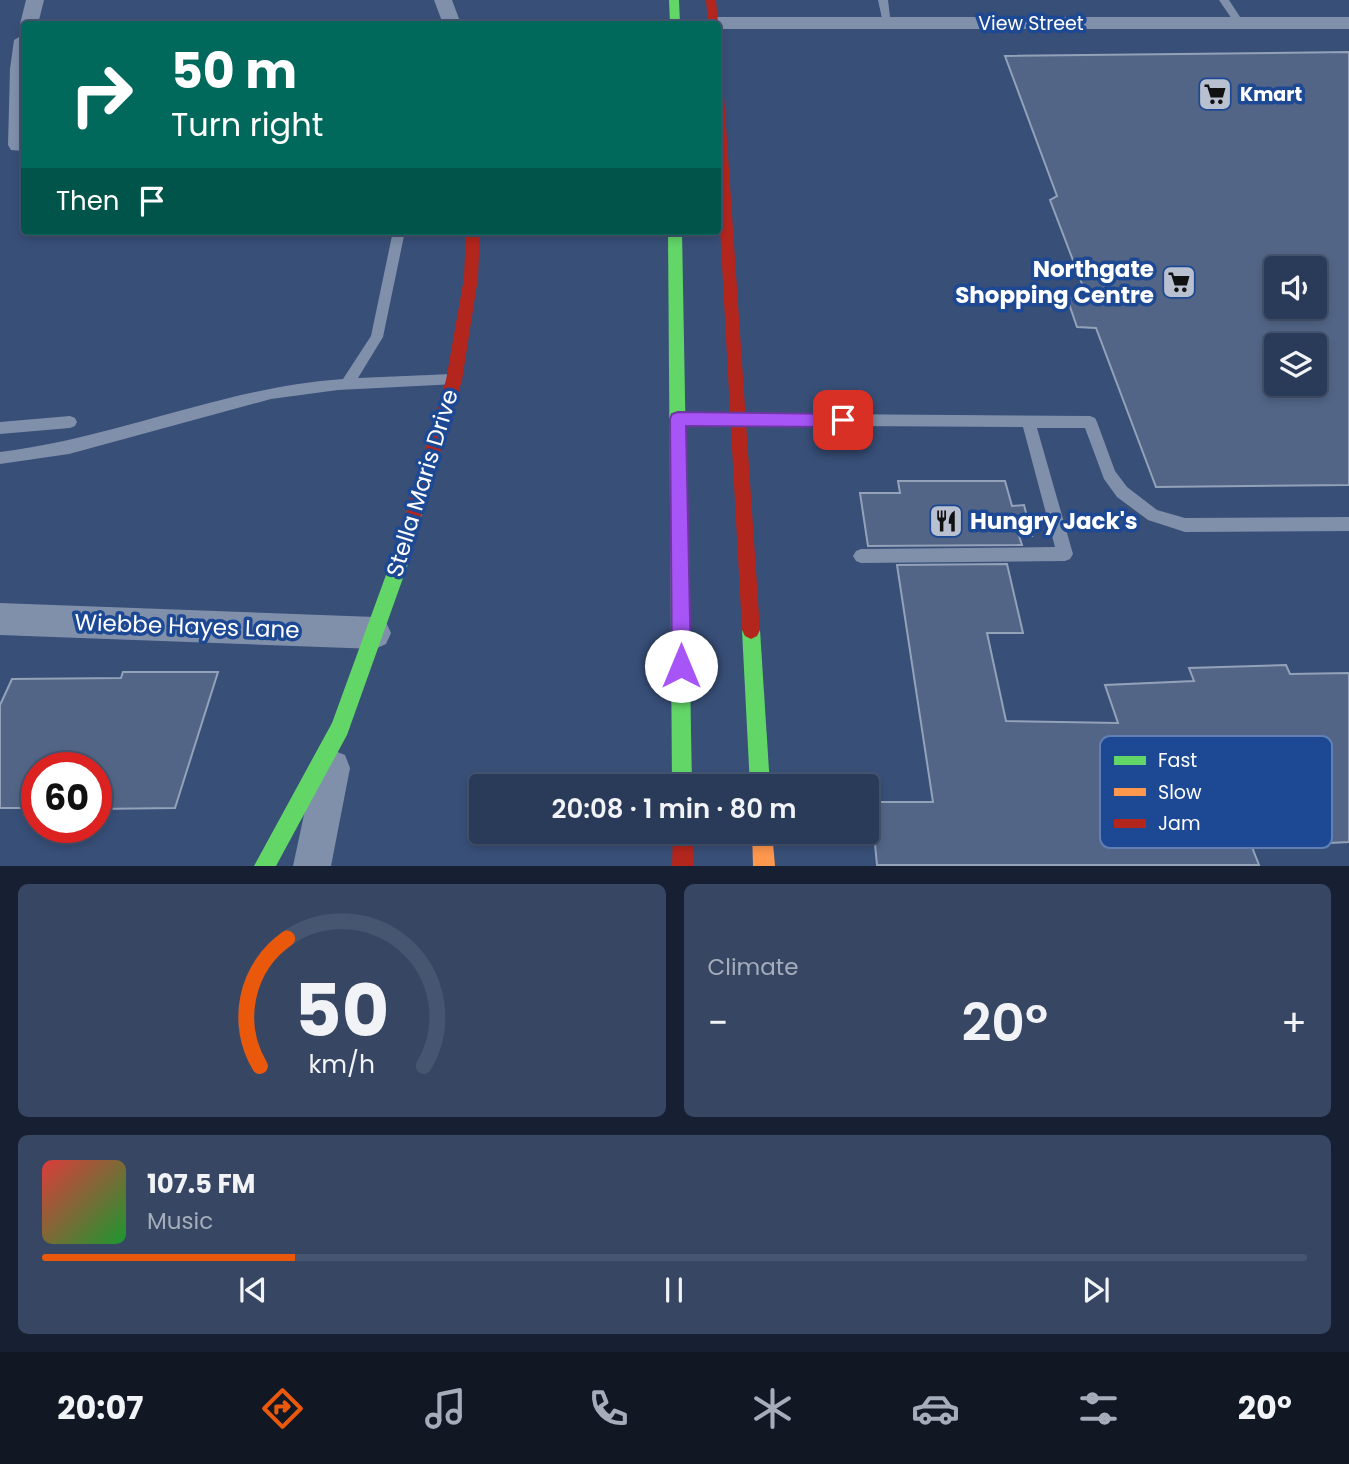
<!DOCTYPE html>
<html lang="en">
<head>
<meta charset="utf-8">
<style>
  body { margin:0; font-family:Poppins,sans-serif; background:#364663; color:#f1f3f6; height:100vh; display:flex; flex-direction:column; font-size:26px; white-space:nowrap }
  * { box-sizing:border-box; margin:0 }
  p { font-size:23px; color:#a5adbb }
  .icon { flex:none; width:38px; height:38px; fill:none; stroke:currentColor; stroke-width:2; stroke-linecap:round; stroke-linejoin:round }
  .map { position:relative; height:866px; overflow:hidden }
  .panel { display:flex; flex-direction:column; gap:18px; padding:18px; background:#172032; flex:1 }
  .panel>* { flex:none }
  .banner { position:absolute; left:21px; top:21px; width:700px; height:214px; border-radius:7px; box-shadow:0 4px 10px #0003,0 0 0 2px #465570; background:#00695c; color:#fff; overflow:hidden }
  .buttons { position:absolute; left:1264px; top:256px; display:grid; gap:14px }
  .buttons a { display:grid; place-items:center; width:63px; height:63px; border-radius:7px; background:#2a3b5a; box-shadow:0 4px 10px #0003,0 0 0 2px #465570; font-size:35px }
  .speed { position:absolute; left:21px; top:752px; display:flex; gap:14px; font-size:35px; font-weight:700; text-align:center }
  .speed>* { display:grid; place-content:center; width:91px; height:91px; border-radius:50%; background:#2a3b5a; box-shadow:0 4px 10px #0003,0 0 0 2px #465570; line-height:1 }
  .speed .limit { border:10px solid #d22; background:#fff; color:#111 }
  .pin { position:absolute; display:grid; place-items:center; width:60px; height:60px; color:#fff; margin:-30px; border-radius:14px; box-shadow:0 4px 10px #0006 }
  .me { position:absolute; width:77px; margin:-38px; rotate:0deg; stroke-linejoin:round; filter:drop-shadow(0 0 5px #0008) }
  .turn { display:flex; align-items:center; gap:24px; height:147px; padding:0 35px; font-size:32px }
  .turn .icon { width:91px; height:91px; stroke-width:2.5 }
  .turn b { display:block; font-size:49px; line-height:60px }
  .then { display:flex; align-items:center; height:66px; padding:0 35px; background:#0003; gap:14px; font-size:26px }
  .big { font-size:52px; font-weight:600; line-height:1.1 }
  .panel .widget { flex:1; display:flex; flex-direction:column; justify-content:center; gap:10px; min-width:0; padding:0 24px; border-radius:10px; background:#364663 }
  .panel .dial { align-items:center; gap:0 }
  .dial svg { height:182px; overflow:visible; fill:none; stroke:#465570; stroke-width:7; stroke-linecap:round; text-anchor:middle }
  .dial text { fill:#f1f3f6; stroke:none }
  .song { display:flex; align-items:center; gap:21px }
  .cover { width:84px; height:84px; border-radius:10px; background:linear-gradient(135deg,hsl(0 70% 55%),hsl(130 70% 35%)) }
  .played { height:7px; border-radius:4px; background:linear-gradient(90deg,#ea580c 20%,#465570 20%) }
  .keys { display:flex; justify-content:space-around; direction:ltr }
  .heat { display:flex; justify-content:space-between; align-items:center; font-size:38px; direction:ltr }
  .panel .tiles { flex:1; display:grid; gap:18px; grid-template-columns:1fr 1fr }
  .widget:last-child { grid-column:span 2 }
  .trip { position:absolute; left:469px; top:774px; width:410px; height:70px; border-radius:7px; background:#2a3b5a; box-shadow:0 4px 10px #0003,0 0 0 2px #465570; font-weight:600; line-height:70px; text-align:center }
  .menu { display:flex; height:112px; justify-content:space-around; align-items:center; background:#111824; color:#a5adbb }
  .menu .icon { width:49px; height:49px }
  .menu .active { color:#ea580c }
  .menu b { font-size:32px; color:#f1f3f6 }
  .map>svg:first-child { display:block }
  .building { fill:#526586; stroke:#94a2b9; stroke-width:2; fill-rule:evenodd }
  .lines { fill:none; stroke-linecap:round; stroke-linejoin:round }
  .lane { fill:#8090ab; fill-rule:evenodd }
  .street { fill:#8090ab; fill-rule:evenodd }
  .fast { fill:#63d668; fill-rule:evenodd }
  .slow { fill:#ff974d; fill-rule:evenodd }
  .jam { fill:#b3261e; fill-rule:evenodd }
  .route { fill:#a855f7; stroke:#6d37a1; stroke-width:2 }
  .labels { text-anchor:middle; stroke-width:7; stroke-linejoin:round; paint-order:stroke }
  .far-street-label { font-size:19px; fill:#fff; stroke:#1d4893 }
  .far-poi-label { font-size:19px; font-weight:bold; fill:#fff; stroke:#1d4893; text-anchor:start }
  .poi-label { font-size:23px; font-weight:bold; fill:#fff; stroke:#1d4893; text-anchor:end }
  .street-label { font-size:23px; fill:#fff; stroke:#1d4893 }
  .key { fill:#1d4893; stroke:#617fb3; stroke-width:2 }
  .key-label { font-size:19px; fill:#fff }
</style>
</head>
<body>
<div class="map">
<svg width="1349" height="866" viewBox="0 0 1349 866">
  <rect width="100%" height="100%" fill="#384f78"/>
  <g class="building">
    <path d="M 1349,52 L 1349,485 L 1156,487 L 1096,328 L 1077,327 L 1067,298 L 1087,297 L 1050,200 L 1057,196 L 1005,56 ZM 1276,268 L 1314,268 L 1314,306 L 1276,306 ZM 1276,345 L 1314,345 L 1314,383 L 1276,383 Z"/>
    <path d="M 898,481 L 1005,481 L 1012,506 L 1024,505 L 1032,536 L 1019,536 L 1022,545 L 868,546 L 860,493 L 900,493 Z"/>
    <path d="M 1007,564 L 1023,633 L 987,633 L 1006,721 L 1118,723 L 1105,685 L 1194,681 L 1189,668 L 1286,665 L 1290,674 L 1349,673 L 1349,842 L 1252,847 L 1259,865 L 877,865 L 871,802 L 933,802 L 897,565 Z"/>
    <path d="M 123,672 L 218,672 L 175,808 L 96,809 L 96,768 L 37,768 L 37,808 L 0,808 L 0,705 L 12,679 L 121,678 Z"/>
  </g>
  <g class="lines">
    <g class="lane">
      <path d="M 878,0 L 888,0 L 891,25 L 883,23 Z"/>
      <path d="M 1219,0 L 1229,0 L 1244,23 L 1242,25 L 1236,25 Z"/>
      <path d="M 393,231 L 405,231 L 383,337 L 358,378 L 452,374 L 457,376 L 459,380 L 457,384 L 338,390 L 271,399 L 69,454 L 0,464 L 0,452 C 117,438 225,387 343,379 L 371,336 Z"/>
      <path d="M 679,413 L 1090,416 L 1095,418 L 1097,422 L 1115,471 L 1127,487 L 1157,510 L 1185,518 L 1349,517 L 1349,531 L 1185,532 L 1148,520 L 1117,497 L 1104,479 L 1085,428 L 1037,428 L 1073,554 L 1070,559 L 1065,561 L 861,563 L 856,561 L 853,556 L 856,551 L 861,549 L 1055,547 L 1023,427 L 679,425 L 674,423 L 672,419 L 674,415 Z"/>
      <path d="M 70,416 L 75,418 L 77,422 L 75,426 L 70,428 L 0,434 L 0,422 Z"/>
    </g>
    <g class="street">
      <path d="M 26,0 L 44,0 L 38,24 L 24,24 L 24,29 L 20,24 Z"/>
      <path d="M 434,0 L 452,0 L 461,24 L 443,24 Z"/>
      <path d="M 713,17 L 1349,17 L 1349,29 L 718,29 L 718,24 L 704,23 Z"/>
      <path d="M 24,34 L 24,151 L 11,150 L 8,145 L 10,69 L 14,40 Z"/>
      <path d="M 0,603 L 375,617 L 386,622 L 391,633 L 386,644 L 375,649 L 0,635 Z"/>
      <path d="M 332,750 L 345,755 L 350,768 L 331,866 L 293,866 L 314,768 L 319,755 Z"/>
    </g>
    <g class="fast">
      <path d="M 669,0 L 679,0 L 680,24 L 670,24 Z"/>
      <path d="M 668,231 L 682,231 L 692,786 L 672,786 Z"/>
      <path d="M 414,505 L 420,508 L 422,513 L 408,564 L 347,735 L 276,866 L 254,866 L 332,723 L 390,564 L 406,513 L 408,508 Z"/>
      <path d="M 751,621 L 757,624 L 760,630 L 770,786 L 750,786 L 742,630 L 745,624 Z"/>
    </g>
    <path class="slow" d="M 752,831 L 772,831 L 775,866 L 753,866 Z"/>
    <g class="jam">
      <path d="M 706,0 L 716,0 L 718,24 L 718,25 L 708,24 Z"/>
      <path d="M 718,92 L 724,96 L 760,630 L 757,636 L 751,639 L 745,636 L 742,630 L 718,191 Z"/>
      <path d="M 466,231 L 480,231 L 478,278 L 462,380 L 422,513 L 420,518 L 414,521 L 408,518 L 406,513 L 446,380 L 464,278 Z"/>
      <path d="M 673,831 L 693,831 L 694,866 L 672,866 Z"/>
    </g>
  </g>
  <path class="route" d="M 678,412 L 843,414 L 848,416 L 851,420 L 848,425 L 843,427 L 686,426 L 691,666 L 688,673 L 681,675 L 674,673 L 672,666 L 670,419 L 672,414 Z"/>
  <defs>
    <g id="supermarket-square" transform="scale(1.75)"><rect x="-9" y="-9" width="18" height="18" rx="4" fill="#b9c1d0" stroke="#1d4893"/><path d="M-6-5.5h2.5l.6 2H6L4.5 2H-2.5L-4.4-4H-6ZM-1.5 3.2a1.3 1.3 0 1 0 .1 0ZM3 3.2a1.3 1.3 0 1 0 .1 0Z" fill="#111"/></g>
    <g id="restaurant-square" transform="scale(1.75)"><rect x="-9" y="-9" width="18" height="18" rx="4" fill="#b9c1d0" stroke="#1d4893"/><path d="M-5-6h1v4h1v-4h1v4h1v-4h1v5L-1.5 .5V6h-2V.5L-5-1ZM5-6V6H3V1.5H1.5Q1.5-4 5-6Z" fill="#111"/></g>
  </defs>
  <g fill-rule="evenodd">
    <use href="#supermarket-square" x="1215" y="94"/>
    <use href="#supermarket-square" x="1179" y="282"/>
    <use href="#restaurant-square" x="946" y="521"/>
  </g>
  <g class="labels">
    <g class="far-street-label">
      <text x="1031" y="30">View Street</text>
    </g>
    <g class="far-poi-label">
      <text x="1240" y="101">Kmart</text>
    </g>
    <g class="poi-label">
      <text x="1154" y="277">Northgate<tspan x="1154" dy="26">Shopping Centre</tspan></text>
      <text x="970" y="529" text-anchor="start">Hungry Jack's</text>
    </g>
    <g class="street-label">
      <text transform="translate(422 483) rotate(-73)" y="8">Stella Maris Drive</text>
      <text transform="translate(187 626) rotate(2)" y="8">Wiebbe Hayes Lane</text>
    </g>
  </g>
  <rect x="1100" y="736" width="232" height="112" rx="10" class="key"/>
  <rect x="1114" y="756" width="32" height="9" fill="#63d668"/>
  <rect x="1114" y="788" width="32" height="8" fill="#ff974d"/>
  <rect x="1114" y="819" width="32" height="9" fill="#b3261e"/>
  <g class="key-label">
    <text x="1158" y="767">Fast</text>
    <text x="1158" y="799">Slow</text>
    <text x="1158" y="830">Jam</text>
  </g>
</svg>
<div class="buttons">
<a><svg class="icon" aria-label="sound" viewBox="0 0 24 24"><path d="M4 9h4l5-4v14l-5-4H4zM17 9q2 3 0 6"/></svg></a>
<a><svg class="icon" aria-label="layers" viewBox="0 0 24 24"><path d="M12 4l9 5-9 5-9-5zM3 14l9 5 9-5"/></svg></a>
</div>
<div class="speed"><div class="limit">60</div></div>
<div class="pin" style="left:843px;top:420px;background:#d93025"><svg class="icon" aria-label="arrive" viewBox="0 0 24 24"><path d="M6 21V4h12l-3 4 3 4H6"/></svg></div>
<svg class="me" style="left:681px;top:666px" viewBox="-20 -20 40 40"><circle r="19" fill="#fff"/><path d="M0-13L10 11 0 6-10 11z" fill="#a855f7"/></svg>
<div class="trip">20:08 · 1 min · 80 m</div>
<div class="banner">
<div class="turn"><svg class="icon" aria-label="right" viewBox="0 0 24 24"><path d="M7 20v-9h11M14 6l5 5-5 5"/></svg><div><b>50 m</b>Turn right</div></div>
<div class="then">Then<svg class="icon" aria-label="arrive" viewBox="0 0 24 24"><path d="M6 21V4h12l-3 4 3 4H6"/></svg></div>
</div>
</div>
<section class="panel">
<div class="tiles">
<div class="widget dial"><svg viewBox="0 0 100 80">
<path d="M14 69A42 42 0 1 1 86 69"/>
<path d="M14 69A42 42 0 0 1 26 13" stroke="#ea580c"/>
<text x="50" y="56" font-size="32" font-weight="700">50</text>
<text x="50" y="72" font-size="11">km/h</text>
</svg></div>
<div class="widget"><p>Climate</p>
<div class="heat"><a>−</a><b class="big">20°</b><a>+</a></div>
</div>
<div class="widget">
<div class="song"><i class="cover"></i><div><b>107.5 FM</b><p>Music</p></div></div>
<div class="played"></div>
<div class="keys"><svg class="icon" aria-label="previous" viewBox="0 0 24 24"><path d="M18 5L8 12l10 7zM5 5v14"/></svg><svg class="icon" aria-label="pause" viewBox="0 0 24 24"><path d="M8 5v14M16 5v14"/></svg><svg class="icon" aria-label="next" viewBox="0 0 24 24"><path d="M6 5l10 7-10 7zM19 5v14"/></svg></div>
</div>
</div>
</section>
<nav class="menu">
<b>20:07</b>
<svg class="icon active" aria-label="directions" viewBox="0 0 24 24"><path d="M12 3l9 9-9 9-9-9zM9 14v-3h6M13 9l2 2-2 2"/></svg>
<svg class="icon" aria-label="music" viewBox="0 0 24 24"><path d="M9 18V5l10-2v13"/><circle cx="6" cy="18" r="3"/><circle cx="16" cy="16" r="3"/></svg>
<svg class="icon" aria-label="phone" viewBox="0 0 24 24"><path d="M5 4h4l2 5-3 2q2 4 5 5l2-3 5 2v4C11 20 4 13 5 4z"/></svg>
<svg class="icon" aria-label="climate" viewBox="0 0 24 24"><path d="M12 3v18M4 7l16 10M4 17L20 7"/></svg>
<svg class="icon" aria-label="car" viewBox="0 0 24 24"><path d="M5 17H2v-5l4-1 3-4h7l3 4 3 1v5h-3M9 17h6M6 11h13"/><circle cx="7" cy="17" r="2"/><circle cx="17" cy="17" r="2"/></svg>
<svg class="icon" aria-label="filters" viewBox="0 0 24 24"><path d="M4 7h16M4 17h16"/><circle cx="9" cy="7" r="2"/><circle cx="15" cy="17" r="2"/></svg>
<b>20°</b>
</nav>
</body>
</html>
